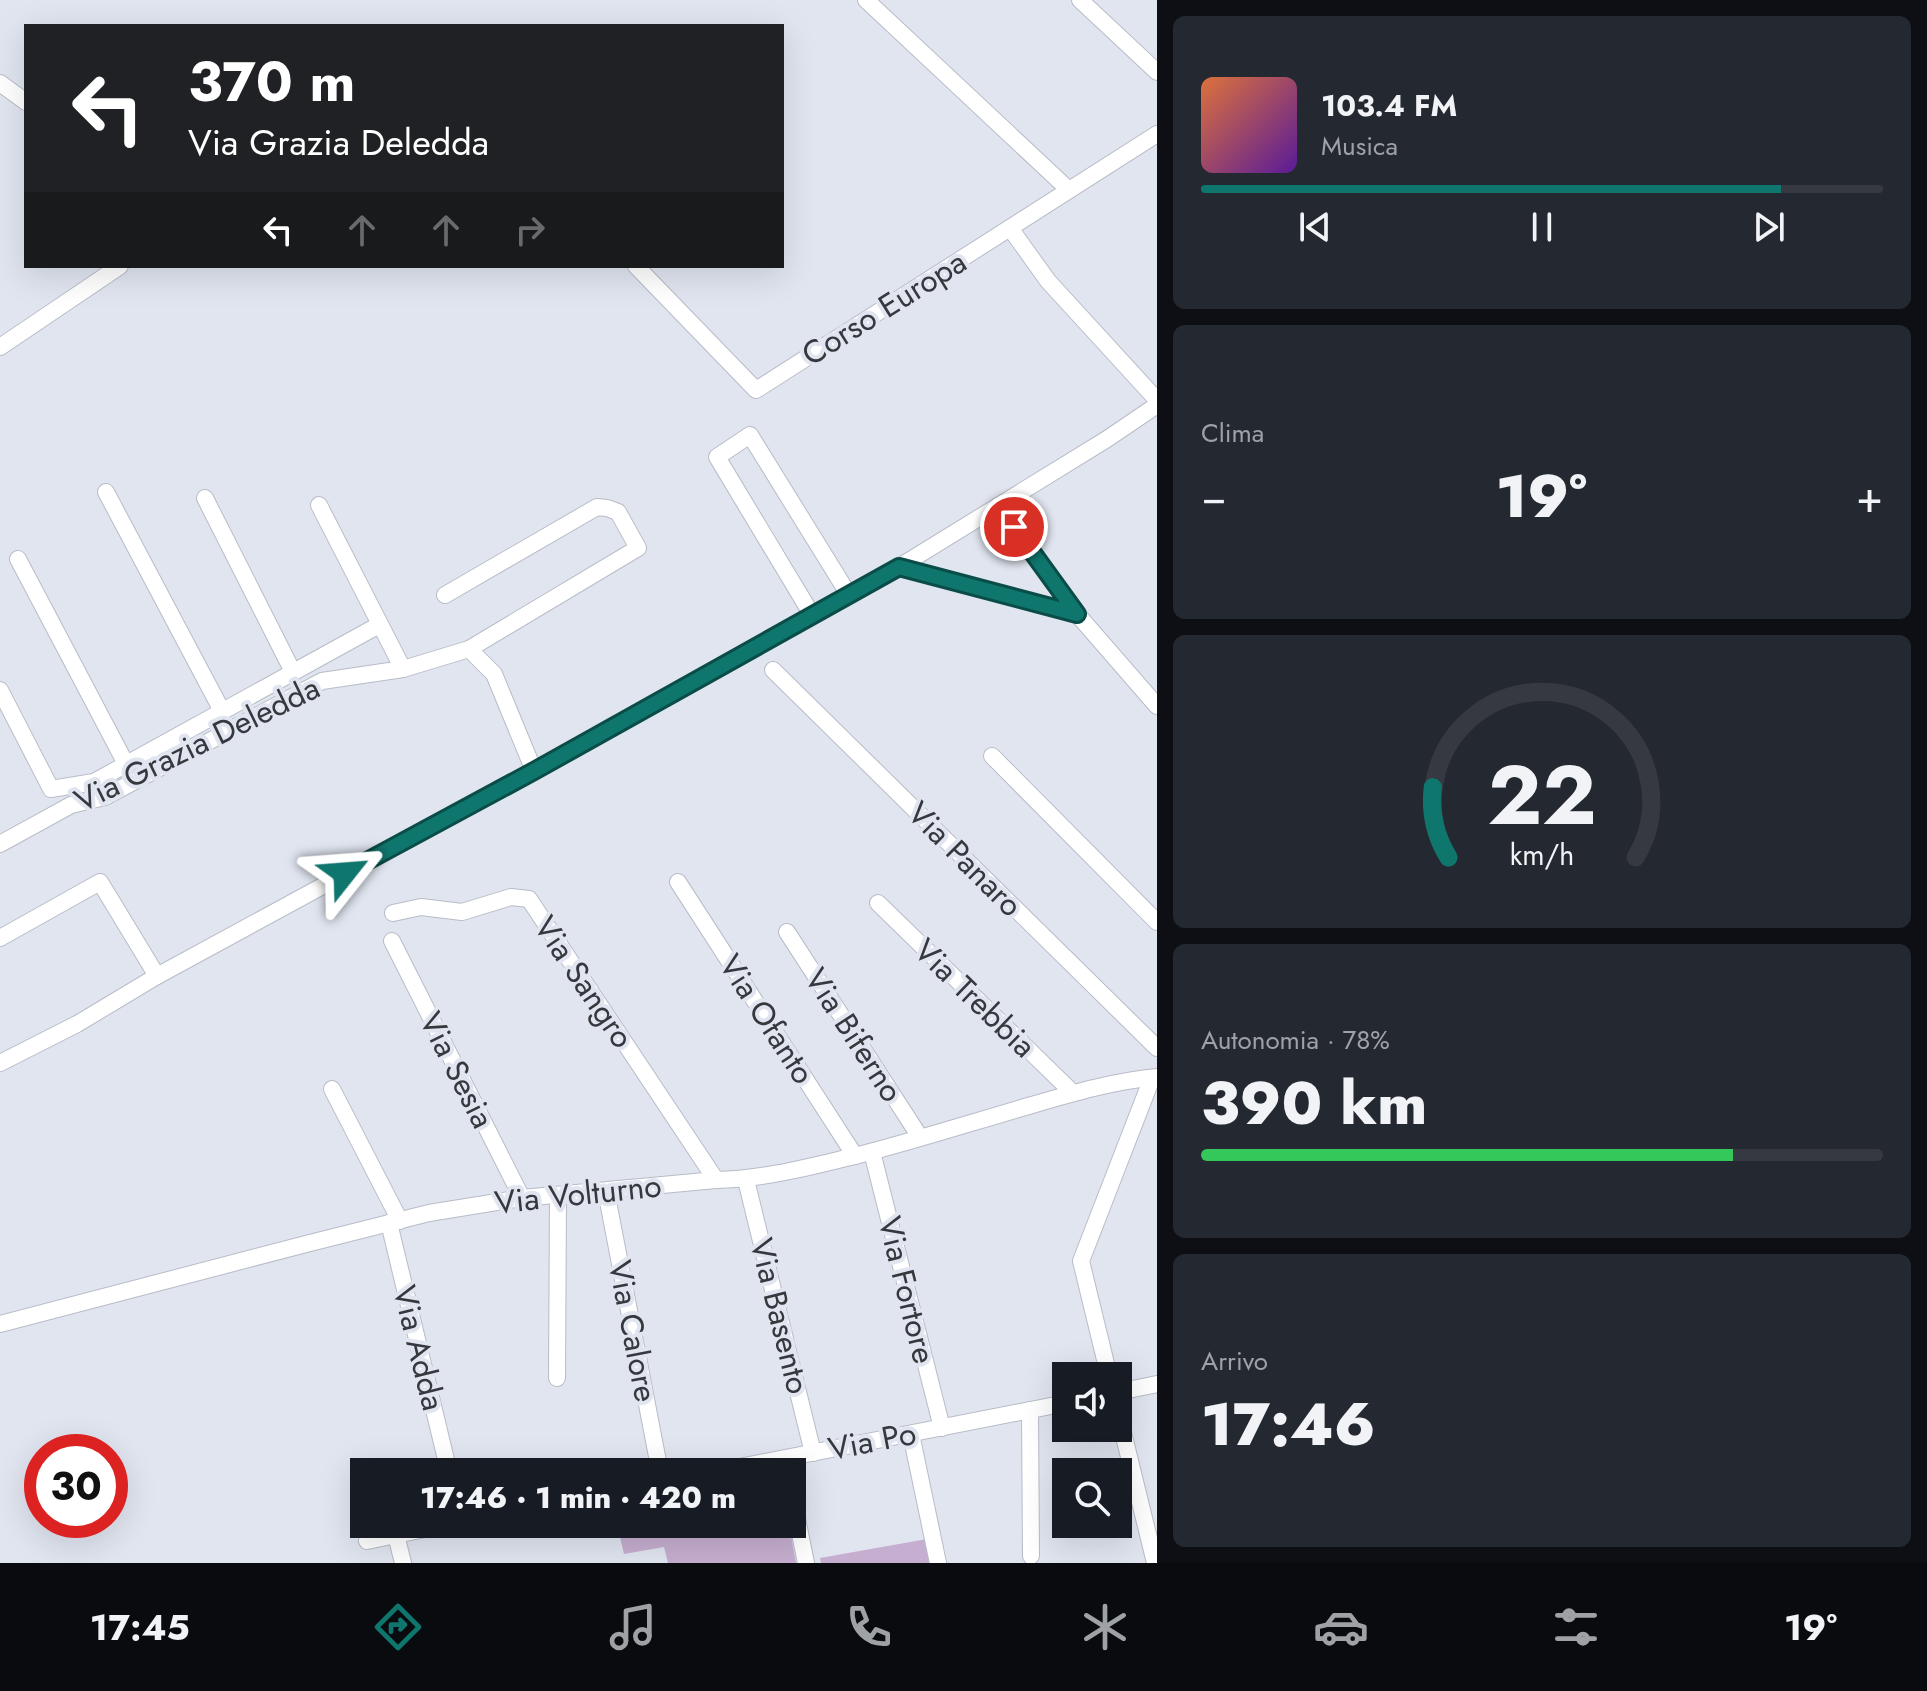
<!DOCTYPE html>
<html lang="it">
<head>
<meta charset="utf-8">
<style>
  body { margin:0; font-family:Jost,sans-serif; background:#242831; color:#f1f3f6; height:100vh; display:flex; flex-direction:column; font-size:30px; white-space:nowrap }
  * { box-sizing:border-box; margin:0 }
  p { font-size:26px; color:#9ea1a6 }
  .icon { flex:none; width:44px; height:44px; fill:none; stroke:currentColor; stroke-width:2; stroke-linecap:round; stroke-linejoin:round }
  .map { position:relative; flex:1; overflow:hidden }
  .drawer { display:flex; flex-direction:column; gap:16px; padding:16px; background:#0d0f14; width:770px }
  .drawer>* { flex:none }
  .banner { position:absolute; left:24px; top:24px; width:760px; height:244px; border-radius:0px; box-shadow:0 8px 32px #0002; background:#202124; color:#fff; overflow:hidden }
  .fabs { position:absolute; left:1052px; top:1362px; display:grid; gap:16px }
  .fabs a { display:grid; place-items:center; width:80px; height:80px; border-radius:0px; background:#171b24; box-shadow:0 8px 32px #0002; font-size:40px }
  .speed { position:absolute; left:24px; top:1434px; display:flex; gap:16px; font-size:40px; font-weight:700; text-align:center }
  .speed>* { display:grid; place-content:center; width:104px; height:104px; border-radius:50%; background:#171b24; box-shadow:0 8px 32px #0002; line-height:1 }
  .speed .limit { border:12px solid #d22; background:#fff; color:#111 }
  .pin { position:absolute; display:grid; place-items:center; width:68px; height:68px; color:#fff; margin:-34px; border:4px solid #fff; border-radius:50%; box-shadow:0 2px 8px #0007 }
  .me { position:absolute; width:88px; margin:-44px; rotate:62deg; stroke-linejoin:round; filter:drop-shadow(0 0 6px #0008) }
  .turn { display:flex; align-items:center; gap:28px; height:168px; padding:0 32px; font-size:36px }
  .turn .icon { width:104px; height:104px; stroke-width:2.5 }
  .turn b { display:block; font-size:56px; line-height:68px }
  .lanes { display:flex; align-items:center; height:76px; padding:0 32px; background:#0003; justify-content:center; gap:40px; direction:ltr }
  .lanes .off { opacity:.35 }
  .big { font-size:60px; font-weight:800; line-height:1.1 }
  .drawer .card { flex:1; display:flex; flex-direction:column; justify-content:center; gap:12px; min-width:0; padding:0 28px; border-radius:12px; background:#242831 }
  .drawer .dial { align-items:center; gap:0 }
  .dial svg { height:208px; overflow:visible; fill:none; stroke:#363941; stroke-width:7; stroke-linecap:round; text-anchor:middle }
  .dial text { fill:#f1f3f6; stroke:none }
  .song { display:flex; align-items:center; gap:24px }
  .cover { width:96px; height:96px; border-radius:12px; background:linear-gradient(135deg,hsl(20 70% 55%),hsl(270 70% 35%)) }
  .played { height:8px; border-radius:4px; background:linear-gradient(90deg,#0f766e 85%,#363941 85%) }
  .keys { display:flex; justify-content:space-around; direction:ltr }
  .heat { display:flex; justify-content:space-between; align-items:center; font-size:44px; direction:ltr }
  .charge { height:12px; border-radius:6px; background:linear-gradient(90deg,#34c759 78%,#363941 0) }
  .trip { position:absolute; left:350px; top:1458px; width:456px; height:80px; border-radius:0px; background:#171b24; box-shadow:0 8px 32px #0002; font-weight:800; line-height:80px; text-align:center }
  .menu { display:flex; height:128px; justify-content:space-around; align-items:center; background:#090b0e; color:#9ea1a6 }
  .menu .icon { width:56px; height:56px }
  .menu .on { color:#0f766e }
  .menu b { font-size:36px; color:#f1f3f6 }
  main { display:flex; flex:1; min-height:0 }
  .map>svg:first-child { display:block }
  .green { fill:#c6aed0 }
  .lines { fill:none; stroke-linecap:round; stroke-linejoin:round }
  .minor-casing { stroke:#b7bcc7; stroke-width:18 }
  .minor { stroke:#fff; stroke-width:16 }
  .route-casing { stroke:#0a4d48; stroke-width:20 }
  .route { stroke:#0f766e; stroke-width:14 }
  .labels { text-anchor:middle; stroke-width:8; stroke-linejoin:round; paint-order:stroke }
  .street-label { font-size:32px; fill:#36383d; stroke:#e0e5f0 }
</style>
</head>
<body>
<main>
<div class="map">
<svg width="1157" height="1563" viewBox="0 0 1157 1563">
  <rect width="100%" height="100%" fill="#e0e5f0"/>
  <g class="green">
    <path d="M 617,1524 L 789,1524 L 796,1563 L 668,1563 L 664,1547 L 624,1554 Z"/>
    <path d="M 927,1539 L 932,1563 L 821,1563 L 820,1558 Z"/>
  </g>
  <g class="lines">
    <g class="minor-casing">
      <g id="minor">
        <path d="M 866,0 L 1069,190"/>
        <path d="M 1080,0 L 1157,72"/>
        <path d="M 0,83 L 26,102"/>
        <path d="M 1010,228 L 1048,281 L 1157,400"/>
        <path d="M 636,266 L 756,390 L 1157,134"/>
        <path d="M 0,347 L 120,266"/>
        <path d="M 106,492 L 222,711"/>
        <path d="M 205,498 L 293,672"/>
        <path d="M 319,505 L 403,669 L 469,649 L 494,674 L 534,771"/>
        <path d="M 998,506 L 1077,614 L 1157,706"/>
        <path d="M 18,559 L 126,764"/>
        <path d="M 899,567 L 1077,614"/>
        <path d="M 445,595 L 597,507 L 607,508 L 618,512 L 638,548 L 469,649"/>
        <path d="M 812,615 L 717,457 L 750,435 L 849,595"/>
        <path d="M 773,670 L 1157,1048"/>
        <path d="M 0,690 L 51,789 L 94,782 L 379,625"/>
        <path d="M 992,756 L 1157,922"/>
        <path d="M 0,844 L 71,805 L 105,797 L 322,681 L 403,669"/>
        <path d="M 678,882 L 855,1156"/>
        <path d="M 878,903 L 1073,1093"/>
        <path d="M 393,913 L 421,907 L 462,912 L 511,897 L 529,899 L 716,1180"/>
        <path d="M 787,932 L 920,1137"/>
        <path d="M 0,938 L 100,882 L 157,976"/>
        <path d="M 392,941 L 522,1198"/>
        <path d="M 0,1063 L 77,1024 L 157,976 L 534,771 L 899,567 L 1107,439 L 1157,405"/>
        <path d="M 332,1089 L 400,1221"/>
        <path d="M 872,1152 L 942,1428"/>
        <path d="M 746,1180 L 813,1453"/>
        <path d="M 606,1191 L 660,1472"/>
        <path d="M 389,1223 L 449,1472"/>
        <path d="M 0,1324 L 306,1244 L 429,1213 L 522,1198 L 716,1180 C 764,1179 808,1167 855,1156 C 914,1141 973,1122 1032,1105 C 1073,1093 1114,1081 1157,1077"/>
        <path d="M 1109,1376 L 1081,1261 L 1152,1078"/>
        <path d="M 557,1378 L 558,1195"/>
        <path d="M 1118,1392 L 1157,1384"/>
        <path d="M 1030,1410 L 1031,1556"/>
        <path d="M 1118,1412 L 1155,1563"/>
        <path d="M 911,1434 L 938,1563"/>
        <path d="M 714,1472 L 1066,1403"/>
        <path d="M 792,1494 L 806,1563"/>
        <path d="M 396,1535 L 403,1563"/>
        <path d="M 367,1541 L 449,1524"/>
      </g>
    </g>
    <use href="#minor" class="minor"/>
  </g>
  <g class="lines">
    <g class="route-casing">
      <path id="route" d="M 345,873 L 534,771 L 899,567 L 1077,614 L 1014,527"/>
    </g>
    <use href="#route" class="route"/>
  </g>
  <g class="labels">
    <g class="street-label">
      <text transform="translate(884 308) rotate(-32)" y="11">Corso Europa</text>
      <text transform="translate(197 744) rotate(-26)" y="11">Via Grazia Deledda</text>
      <text transform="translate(965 859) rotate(45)" y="11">Via Panaro</text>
      <text transform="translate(584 982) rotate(56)" y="11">Via Sangro</text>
      <text transform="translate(975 998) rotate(44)" y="11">Via Trebbia</text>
      <text transform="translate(767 1019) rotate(57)" y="11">Via Ofanto</text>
      <text transform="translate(854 1035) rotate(57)" y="11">Via Biferno</text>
      <text transform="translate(457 1070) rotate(63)" y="11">Via Sesia</text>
      <text transform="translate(578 1194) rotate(-6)" y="11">Via Volturno</text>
      <text transform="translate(907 1290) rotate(76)" y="11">Via Fortore</text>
      <text transform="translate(780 1316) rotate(76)" y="11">Via Basento</text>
      <text transform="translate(633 1331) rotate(79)" y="11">Via Calore</text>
      <text transform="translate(419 1348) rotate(76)" y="11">Via Adda</text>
      <text transform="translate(872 1441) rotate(-11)" y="11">Via Po</text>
    </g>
  </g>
</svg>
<div class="fabs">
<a><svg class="icon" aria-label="sound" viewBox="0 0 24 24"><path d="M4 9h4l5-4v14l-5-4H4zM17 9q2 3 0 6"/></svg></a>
<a><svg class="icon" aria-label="search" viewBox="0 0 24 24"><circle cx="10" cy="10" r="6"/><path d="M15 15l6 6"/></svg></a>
</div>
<div class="speed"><div class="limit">30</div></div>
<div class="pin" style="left:1014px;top:527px;background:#d93025"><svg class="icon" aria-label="arrive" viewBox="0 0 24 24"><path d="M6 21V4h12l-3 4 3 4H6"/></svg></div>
<svg class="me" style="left:345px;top:873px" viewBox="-20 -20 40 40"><path d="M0-17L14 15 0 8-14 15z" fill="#0f766e" stroke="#fff" stroke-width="4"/></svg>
<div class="trip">17:46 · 1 min · 420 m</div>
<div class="banner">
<div class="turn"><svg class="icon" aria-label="left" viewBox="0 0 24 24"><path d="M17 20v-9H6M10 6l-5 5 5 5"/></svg><div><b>370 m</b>Via Grazia Deledda</div></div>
<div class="lanes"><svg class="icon" aria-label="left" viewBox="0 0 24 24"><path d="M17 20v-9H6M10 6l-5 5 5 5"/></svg><svg class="icon off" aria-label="ahead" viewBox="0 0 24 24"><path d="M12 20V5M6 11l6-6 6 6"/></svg><svg class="icon off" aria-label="ahead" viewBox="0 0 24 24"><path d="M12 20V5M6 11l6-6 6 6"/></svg><svg class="icon off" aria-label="right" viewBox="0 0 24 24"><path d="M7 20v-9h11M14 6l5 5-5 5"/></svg></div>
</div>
</div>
<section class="drawer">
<div class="card">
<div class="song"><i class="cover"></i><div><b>103.4 FM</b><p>Musica</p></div></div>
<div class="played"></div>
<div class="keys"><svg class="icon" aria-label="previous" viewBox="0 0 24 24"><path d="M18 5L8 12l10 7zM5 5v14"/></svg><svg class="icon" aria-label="pause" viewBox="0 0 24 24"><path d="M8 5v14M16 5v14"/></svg><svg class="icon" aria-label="next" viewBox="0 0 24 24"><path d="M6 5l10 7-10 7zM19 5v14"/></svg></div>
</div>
<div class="card"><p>Clima</p>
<div class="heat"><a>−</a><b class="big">19°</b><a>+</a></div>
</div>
<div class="card dial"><svg viewBox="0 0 100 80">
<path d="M14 69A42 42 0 1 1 86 69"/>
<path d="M14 69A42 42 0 0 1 8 42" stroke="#0f766e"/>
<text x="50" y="56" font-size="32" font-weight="700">22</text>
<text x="50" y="72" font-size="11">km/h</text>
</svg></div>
<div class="card"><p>Autonomia · 78%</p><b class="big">390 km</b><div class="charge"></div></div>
<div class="card"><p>Arrivo</p><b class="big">17:46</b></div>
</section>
</main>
<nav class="menu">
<b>17:45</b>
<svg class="icon on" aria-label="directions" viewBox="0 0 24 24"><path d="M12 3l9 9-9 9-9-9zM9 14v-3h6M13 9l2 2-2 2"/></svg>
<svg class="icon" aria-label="music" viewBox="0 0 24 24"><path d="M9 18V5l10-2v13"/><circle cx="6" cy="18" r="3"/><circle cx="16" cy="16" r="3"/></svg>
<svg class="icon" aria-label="phone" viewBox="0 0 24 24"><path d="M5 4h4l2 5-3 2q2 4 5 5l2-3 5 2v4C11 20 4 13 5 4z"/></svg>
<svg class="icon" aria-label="climate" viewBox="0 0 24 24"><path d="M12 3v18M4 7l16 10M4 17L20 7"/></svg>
<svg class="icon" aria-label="car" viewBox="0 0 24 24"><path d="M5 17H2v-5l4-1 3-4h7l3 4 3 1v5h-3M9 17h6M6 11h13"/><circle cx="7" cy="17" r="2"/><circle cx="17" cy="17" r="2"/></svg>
<svg class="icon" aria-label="filters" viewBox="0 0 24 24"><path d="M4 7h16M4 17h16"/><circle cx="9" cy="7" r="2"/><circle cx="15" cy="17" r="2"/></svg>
<b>19°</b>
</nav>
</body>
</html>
